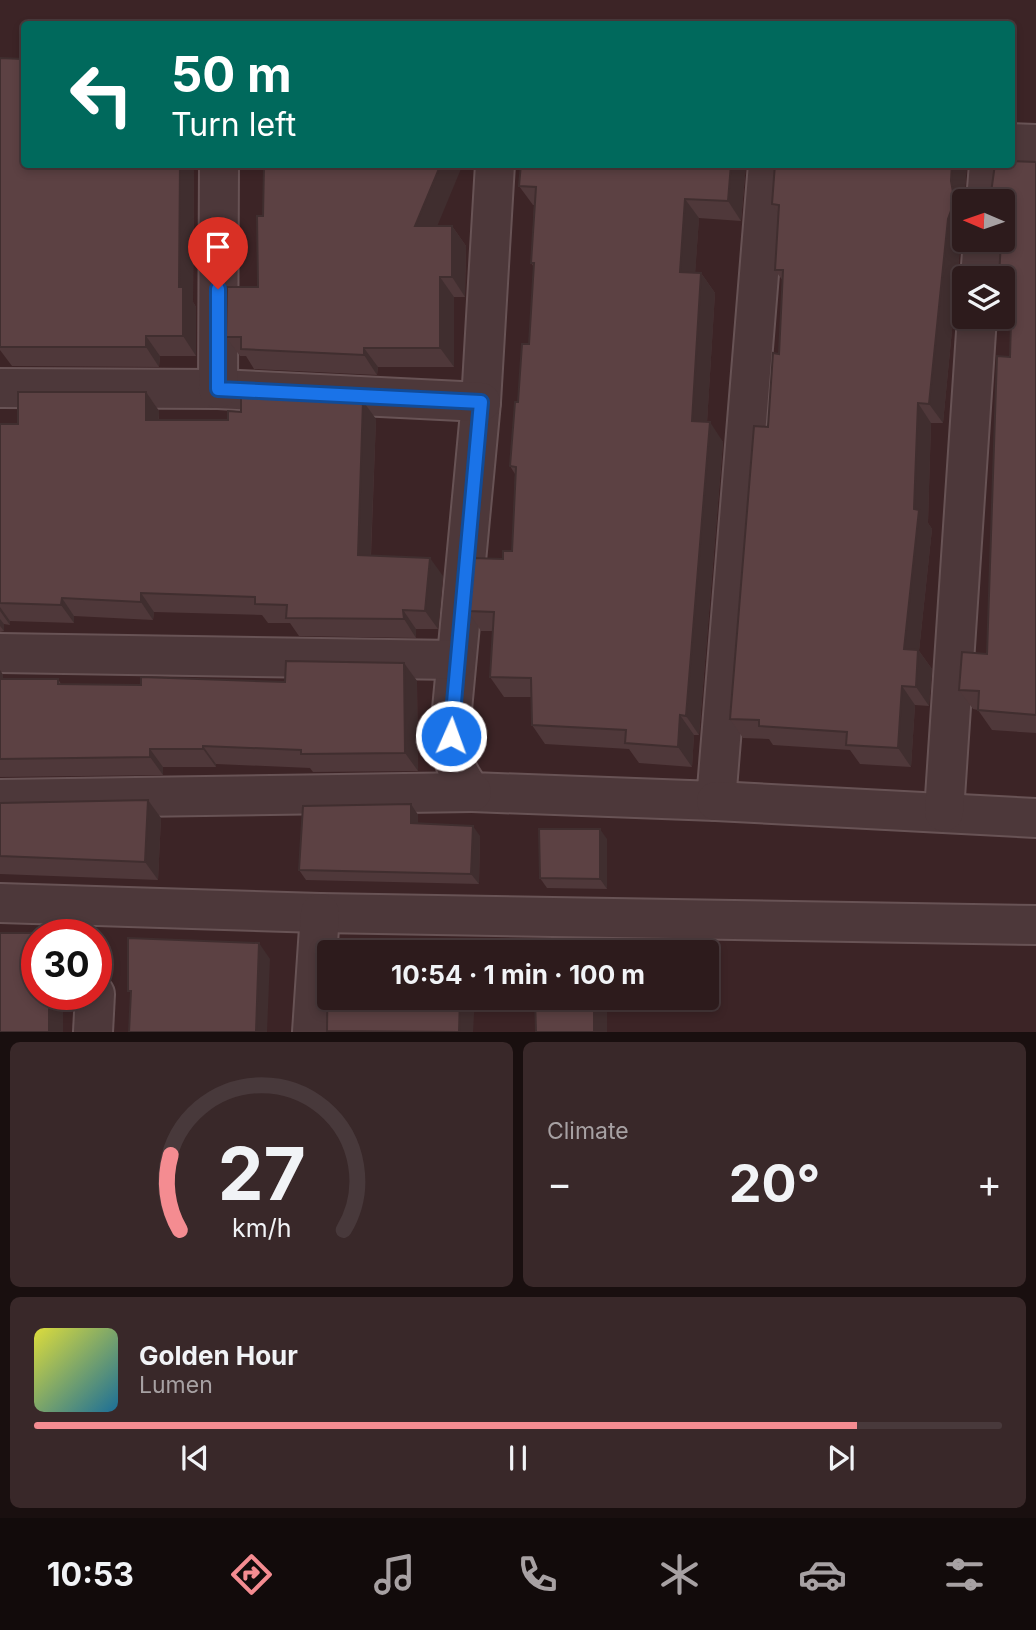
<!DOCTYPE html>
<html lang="en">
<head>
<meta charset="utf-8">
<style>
  body { margin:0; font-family:Inter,sans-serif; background:#392829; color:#f1f3f6; height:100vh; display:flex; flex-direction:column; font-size:26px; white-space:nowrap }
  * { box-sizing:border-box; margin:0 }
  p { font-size:23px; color:#a7a1a3 }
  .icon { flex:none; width:38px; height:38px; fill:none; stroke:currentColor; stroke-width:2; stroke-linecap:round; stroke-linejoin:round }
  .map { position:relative; height:1032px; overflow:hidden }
  .side { display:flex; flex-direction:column; gap:10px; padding:10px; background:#190f0f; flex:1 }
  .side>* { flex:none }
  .banner { position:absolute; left:21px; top:21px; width:994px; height:147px; border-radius:7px; box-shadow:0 4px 10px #0003,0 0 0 2px #48393b; background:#00695c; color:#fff; overflow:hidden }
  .needle { width:46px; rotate:272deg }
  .tools { position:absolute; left:952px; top:189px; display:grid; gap:14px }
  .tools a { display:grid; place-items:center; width:63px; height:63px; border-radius:7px; background:#2d1b1c; box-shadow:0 4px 10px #0003,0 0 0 2px #48393b; font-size:35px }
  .speed { position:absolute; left:21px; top:919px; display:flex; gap:14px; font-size:35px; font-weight:700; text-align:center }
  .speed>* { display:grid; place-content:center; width:91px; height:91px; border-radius:50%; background:#2d1b1c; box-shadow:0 4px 10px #0003,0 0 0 2px #48393b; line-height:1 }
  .speed .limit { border:10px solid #d22; background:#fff; color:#111 }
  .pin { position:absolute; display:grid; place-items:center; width:60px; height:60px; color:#fff; margin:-72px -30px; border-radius:50% 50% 50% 0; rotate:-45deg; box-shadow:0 0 7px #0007 }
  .pin .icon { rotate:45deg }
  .me { position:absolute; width:77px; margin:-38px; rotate:2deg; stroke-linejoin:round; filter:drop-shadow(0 0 5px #0008) }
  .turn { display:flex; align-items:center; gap:24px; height:147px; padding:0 35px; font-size:32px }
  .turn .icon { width:91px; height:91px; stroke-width:2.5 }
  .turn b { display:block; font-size:49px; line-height:60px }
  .big { font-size:52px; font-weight:700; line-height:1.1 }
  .side .card { flex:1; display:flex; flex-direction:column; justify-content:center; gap:10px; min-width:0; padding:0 24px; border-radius:10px; background:#392829 }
  .side .dial { align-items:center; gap:0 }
  .dial svg { height:182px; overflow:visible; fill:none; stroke:#48393b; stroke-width:7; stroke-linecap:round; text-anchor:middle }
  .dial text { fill:#f1f3f6; stroke:none }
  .song { display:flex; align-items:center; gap:21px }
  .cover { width:84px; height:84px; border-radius:10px; background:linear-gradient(135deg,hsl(60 70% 55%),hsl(200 70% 35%)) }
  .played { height:7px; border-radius:4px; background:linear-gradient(90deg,#f48c91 85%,#48393b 85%) }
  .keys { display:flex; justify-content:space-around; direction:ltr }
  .heat { display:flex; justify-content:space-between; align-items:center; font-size:38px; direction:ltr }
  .side .tiles { flex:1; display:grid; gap:10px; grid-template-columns:1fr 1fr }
  .card:last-child { grid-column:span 2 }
  .trip { position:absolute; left:317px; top:940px; width:402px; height:70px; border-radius:7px; background:#2d1b1c; box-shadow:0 4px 10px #0003,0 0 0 2px #48393b; font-weight:700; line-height:70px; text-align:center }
  .menu { display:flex; height:112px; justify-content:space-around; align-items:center; background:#120b0b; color:#a7a1a3 }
  .menu .icon { width:49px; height:49px }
  .menu .on { color:#f48c91 }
  .menu b { font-size:32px; color:#f1f3f6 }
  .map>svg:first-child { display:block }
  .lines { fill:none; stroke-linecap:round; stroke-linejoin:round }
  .minor-casing { stroke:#685355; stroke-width:42 }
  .minor { stroke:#4d383a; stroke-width:38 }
  .wall { fill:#4f383a }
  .shaded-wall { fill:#402e2f }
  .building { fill:#5c4143; stroke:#402e2f; stroke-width:2 }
  .route-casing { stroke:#114b97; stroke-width:18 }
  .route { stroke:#1a73e8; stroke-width:12 }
</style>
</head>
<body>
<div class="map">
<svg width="1036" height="1032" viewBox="0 0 1036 1032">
  <rect width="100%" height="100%" fill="#3c2426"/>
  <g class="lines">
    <g class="minor-casing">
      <g id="minor">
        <path d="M 1012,143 L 1036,144"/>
        <path d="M 495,164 L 481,402 L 451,720 C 451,752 451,767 472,792 L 716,801 L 768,164"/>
        <path d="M 986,201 L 989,164"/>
        <path d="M 980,278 L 983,240"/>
        <path d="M 0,388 L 218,389 L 481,402"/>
        <path d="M 218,389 L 219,164"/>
        <path d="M 0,653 L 456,660"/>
        <path d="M 0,799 L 472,792"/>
        <path d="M 716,801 L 1036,818"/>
        <path d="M 944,812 L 977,317"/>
        <path d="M 0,903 L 320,913 L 1036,925"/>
        <path d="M 93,1032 L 95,994"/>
        <path d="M 312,1032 L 320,913"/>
      </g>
    </g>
    <use href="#minor" class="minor"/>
  </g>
  <g class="wall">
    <path d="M 1036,162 L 1036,733 L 992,730 L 978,710 L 973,709 L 959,690 L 987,654 L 1010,357 L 1012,302 L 1003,289 L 1000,250 L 993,240 L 1003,240 Z"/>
    <path d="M 24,164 L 194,164 L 193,302 L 196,307 L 196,356 L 160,356 L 159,367 L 12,366 L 0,350 L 0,347 Z"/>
    <path d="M 521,164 L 746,165 L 741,221 L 699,218 L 695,273 L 701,273 L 715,293 L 707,422 L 723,442 L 699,735 L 694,735 L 692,767 L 639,763 L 629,749 L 545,744 L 532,725 L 531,697 L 504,697 L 490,677 L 493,631 L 481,631 L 468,611 L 503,559 L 512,551 L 515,474 L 510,466 L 518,402 L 529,344 L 534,267 L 531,263 L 534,205 L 533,205 L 519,186 Z"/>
    <path d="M 967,164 L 964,200 L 964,230 L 961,238 L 943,423 L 931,423 L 928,523 L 932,529 L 919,651 L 932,669 L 929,706 L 915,705 L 911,767 L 860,764 L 850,750 L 773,745 L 769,739 L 743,738 L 730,719 L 768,427 L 779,354 L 783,281 L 775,270 L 779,214 L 772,204 Z"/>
    <path d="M 263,216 L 452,226 L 466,246 L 465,297 L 454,297 L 454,367 L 378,367 L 377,375 L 254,369 L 246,356 L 240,356 L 226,337 L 258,287 Z"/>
    <path d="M 146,392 L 159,411 L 159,420 L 228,420 L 376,419 L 371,556 L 443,576 L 438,629 L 416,629 L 416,638 L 299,636 L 290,623 L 268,623 L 262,615 L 154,612 L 153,620 L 74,616 L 74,623 L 10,621 L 10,625 L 4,624 L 4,631 L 0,632 L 0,424 L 18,424 Z"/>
    <path d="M 404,663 L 417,681 L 418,771 L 313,772 L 310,768 L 216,764 L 216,767 L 163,767 L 163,775 L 0,777 L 0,670 L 3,675 L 3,679 L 58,679 L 61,684 L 141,685 L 285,682 Z"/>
    <path d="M 0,803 L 161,818 L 158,880 L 0,874 Z"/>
    <path d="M 411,804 L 418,815 L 418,824 L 480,836 L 479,884 L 306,880 L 299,870 Z"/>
    <path d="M 607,839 L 607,889 L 547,888 L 540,878 Z"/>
  </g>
  <g class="shaded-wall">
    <path d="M 180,164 L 194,164 L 193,302 L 196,307 L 196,356 L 183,336 L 179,287 Z"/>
    <path d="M 441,164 L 463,164 L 429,246 L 415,226 Z"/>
    <path d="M 731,164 L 746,165 L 741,221 L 728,201 Z"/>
    <path d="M 952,164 L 967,164 L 964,204 L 953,192 L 951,181 Z"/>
    <path d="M 685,199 L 699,218 L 694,291 L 680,272 Z"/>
    <path d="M 952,208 L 964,225 L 964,230 L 961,238 L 943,423 L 929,404 L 948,219 Z"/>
    <path d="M 452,226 L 466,246 L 465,297 L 452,277 Z"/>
    <path d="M 701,273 L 715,293 L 706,440 L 692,421 Z"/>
    <path d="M 440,277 L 454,297 L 454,367 L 440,348 Z"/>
    <path d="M 146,336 L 160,356 L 159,367 L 146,347 Z"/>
    <path d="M 364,348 L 378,367 L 377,375 L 364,355 Z"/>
    <path d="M 146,392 L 159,411 L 158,438 L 146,420 Z"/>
    <path d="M 363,401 L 376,419 L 370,573 L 358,555 Z"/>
    <path d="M 918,403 L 931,423 L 928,523 L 932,529 L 919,651 L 932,669 L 929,706 L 916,687 L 904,649 L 914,509 Z"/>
    <path d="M 710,422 L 723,442 L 699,735 L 686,716 Z"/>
    <path d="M 430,558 L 443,576 L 438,629 L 425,611 Z"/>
    <path d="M 141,593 L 154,612 L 153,620 L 141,602 Z"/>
    <path d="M 62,598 L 74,616 L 74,623 L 61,605 Z"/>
    <path d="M 0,607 L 10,621 L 10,625 L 0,611 Z"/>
    <path d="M 403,610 L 416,629 L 416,638 L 404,619 Z"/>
    <path d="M 0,619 L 4,624 L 4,631 L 0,626 Z"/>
    <path d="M 404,663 L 417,681 L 418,771 L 405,753 Z"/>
    <path d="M 0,670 L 3,675 L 3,697 L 0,693 Z"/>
    <path d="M 902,686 L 915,705 L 911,767 L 898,748 Z"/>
    <path d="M 680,715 L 694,735 L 692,767 L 678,747 Z"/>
    <path d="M 203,746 L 216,764 L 216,767 L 203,749 Z"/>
    <path d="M 150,749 L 163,767 L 163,775 L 150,757 Z"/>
    <path d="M 148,800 L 161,818 L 158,880 L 145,862 Z"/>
    <path d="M 411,804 L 418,815 L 418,834 L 411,823 Z"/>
    <path d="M 473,826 L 480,836 L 479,884 L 471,874 Z"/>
    <path d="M 600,829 L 607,839 L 607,889 L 600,879 Z"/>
    <path d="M 259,943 L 270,959 L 267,1032 L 256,1032 Z"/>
    <rect x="49" y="994" width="14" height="38"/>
    <path d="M 460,998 L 475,998 L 473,1032 L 459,1032 Z"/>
    <rect x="594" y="998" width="13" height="34"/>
  </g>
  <g class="building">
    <path d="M 0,58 L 24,59 L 24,164 L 180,164 L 179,287 L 183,287 L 183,336 L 146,336 L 146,347 L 0,347 Z"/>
    <path d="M 1012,161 L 1036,162 L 1036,715 L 978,710 L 979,691 L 959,690 L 962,652 L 987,654 L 997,356 L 1010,357 L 1012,285 L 1003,284 L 1003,278 L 999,278 L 1001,240 L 1003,240 L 1003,201 L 980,201 L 991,193 L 995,164 L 1012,164 Z"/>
    <path d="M 264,164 L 441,164 L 415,226 L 452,226 L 452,277 L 440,277 L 440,348 L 364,348 L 364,355 L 241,349 L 241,337 L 226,337 L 227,287 L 258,287 L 257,216 L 263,216 Z"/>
    <path d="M 521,164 L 731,164 L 728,201 L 685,199 L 680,272 L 701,273 L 692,421 L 710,422 L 686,716 L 680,715 L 678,747 L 625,743 L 626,730 L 532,725 L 531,678 L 490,677 L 494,612 L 468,611 L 473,558 L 503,559 L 503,551 L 512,551 L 516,467 L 510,466 L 515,402 L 518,402 L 522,344 L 529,344 L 534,263 L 531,263 L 536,187 L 519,186 Z"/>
    <path d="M 775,164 L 952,164 L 951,181 L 953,192 L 962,201 L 952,208 L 948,219 L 929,404 L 918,403 L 914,509 L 919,510 L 904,649 L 918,650 L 916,687 L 902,686 L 898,748 L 846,745 L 847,732 L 759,726 L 759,720 L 730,719 L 754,426 L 768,427 L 773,353 L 779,354 L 783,270 L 775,270 L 779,205 L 772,204 Z"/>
    <path d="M 18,392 L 146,392 L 146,420 L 228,420 L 228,411 L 241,412 L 241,395 L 363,401 L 358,555 L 430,558 L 425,611 L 403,610 L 404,619 L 286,618 L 287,605 L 255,604 L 255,597 L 141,593 L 141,602 L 62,598 L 61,605 L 0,603 L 0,424 L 18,424 Z"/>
    <path d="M 286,661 L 404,663 L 405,753 L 301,754 L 301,750 L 203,746 L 203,749 L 150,749 L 150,757 L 0,759 L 0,679 L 58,679 L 58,684 L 141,685 L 141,677 L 285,682 Z"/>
    <path d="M 148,800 L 145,862 L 0,856 L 0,803 Z"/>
    <path d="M 411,804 L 411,823 L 473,826 L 471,874 L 299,870 L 303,806 Z"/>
    <path d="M 539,829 L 600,829 L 600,879 L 540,878 Z"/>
    <path d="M 0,933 L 50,933 L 50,934 L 37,934 L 37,994 L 49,994 L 49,1032 L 0,1032 Z"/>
    <path d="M 128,938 L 259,943 L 256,1032 L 129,1032 L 131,991 L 128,991 Z"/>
    <path d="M 328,944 L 462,945 L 462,952 L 329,952 L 329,998 L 460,998 L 459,1032 L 327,1031 Z"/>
    <path d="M 535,998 L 594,998 L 594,1032 L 536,1032 Z"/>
  </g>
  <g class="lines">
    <g class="route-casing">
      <path id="route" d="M 218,289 L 218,389 L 481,402 L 451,736"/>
    </g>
    <use href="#route" class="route"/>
  </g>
</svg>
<div class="tools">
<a><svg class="needle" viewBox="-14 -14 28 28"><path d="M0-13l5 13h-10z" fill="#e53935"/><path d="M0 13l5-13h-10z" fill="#a7a1a3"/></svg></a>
<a><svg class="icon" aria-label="layers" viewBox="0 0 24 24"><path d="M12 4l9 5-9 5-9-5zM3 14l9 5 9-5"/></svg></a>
</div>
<div class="speed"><div class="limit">30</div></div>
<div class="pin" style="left:218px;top:289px;background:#d93025"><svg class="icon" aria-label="arrive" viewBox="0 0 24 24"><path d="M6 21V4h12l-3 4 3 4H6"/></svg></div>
<svg class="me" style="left:451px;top:736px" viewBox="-20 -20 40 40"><circle r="17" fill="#1a73e8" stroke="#fff" stroke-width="3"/><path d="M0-11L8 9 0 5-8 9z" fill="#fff"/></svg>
<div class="trip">10:54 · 1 min · 100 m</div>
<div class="banner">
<div class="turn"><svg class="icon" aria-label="left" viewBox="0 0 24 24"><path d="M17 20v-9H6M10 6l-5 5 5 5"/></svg><div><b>50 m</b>Turn left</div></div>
</div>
</div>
<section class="side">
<div class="tiles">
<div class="card dial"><svg viewBox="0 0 100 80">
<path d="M14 69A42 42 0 1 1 86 69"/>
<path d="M14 69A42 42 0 0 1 10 36" stroke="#f48c91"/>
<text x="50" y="56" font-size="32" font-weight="700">27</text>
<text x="50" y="72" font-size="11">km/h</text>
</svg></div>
<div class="card"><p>Climate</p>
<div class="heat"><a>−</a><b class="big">20°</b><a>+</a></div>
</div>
<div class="card">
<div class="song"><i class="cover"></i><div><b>Golden Hour</b><p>Lumen</p></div></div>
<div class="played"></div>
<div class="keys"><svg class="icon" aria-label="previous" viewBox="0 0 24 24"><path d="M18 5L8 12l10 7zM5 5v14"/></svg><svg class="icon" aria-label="pause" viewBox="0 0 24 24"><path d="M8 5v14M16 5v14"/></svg><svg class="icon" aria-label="next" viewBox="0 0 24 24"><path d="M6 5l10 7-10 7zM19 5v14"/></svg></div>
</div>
</div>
</section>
<nav class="menu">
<b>10:53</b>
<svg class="icon on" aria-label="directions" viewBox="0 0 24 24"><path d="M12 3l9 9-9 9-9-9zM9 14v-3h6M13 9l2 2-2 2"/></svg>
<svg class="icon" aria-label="music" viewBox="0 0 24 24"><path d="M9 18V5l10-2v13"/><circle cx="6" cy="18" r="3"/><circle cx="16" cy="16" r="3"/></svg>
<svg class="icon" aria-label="phone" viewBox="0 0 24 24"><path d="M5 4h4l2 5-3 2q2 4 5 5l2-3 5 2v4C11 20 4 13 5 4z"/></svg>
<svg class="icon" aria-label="climate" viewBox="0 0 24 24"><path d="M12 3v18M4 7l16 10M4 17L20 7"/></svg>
<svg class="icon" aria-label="car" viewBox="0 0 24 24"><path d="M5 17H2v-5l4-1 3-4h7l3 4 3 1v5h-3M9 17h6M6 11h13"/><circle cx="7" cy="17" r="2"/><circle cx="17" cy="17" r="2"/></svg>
<svg class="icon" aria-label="filters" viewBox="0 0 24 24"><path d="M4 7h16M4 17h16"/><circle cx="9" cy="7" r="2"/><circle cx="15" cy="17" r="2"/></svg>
</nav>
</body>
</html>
